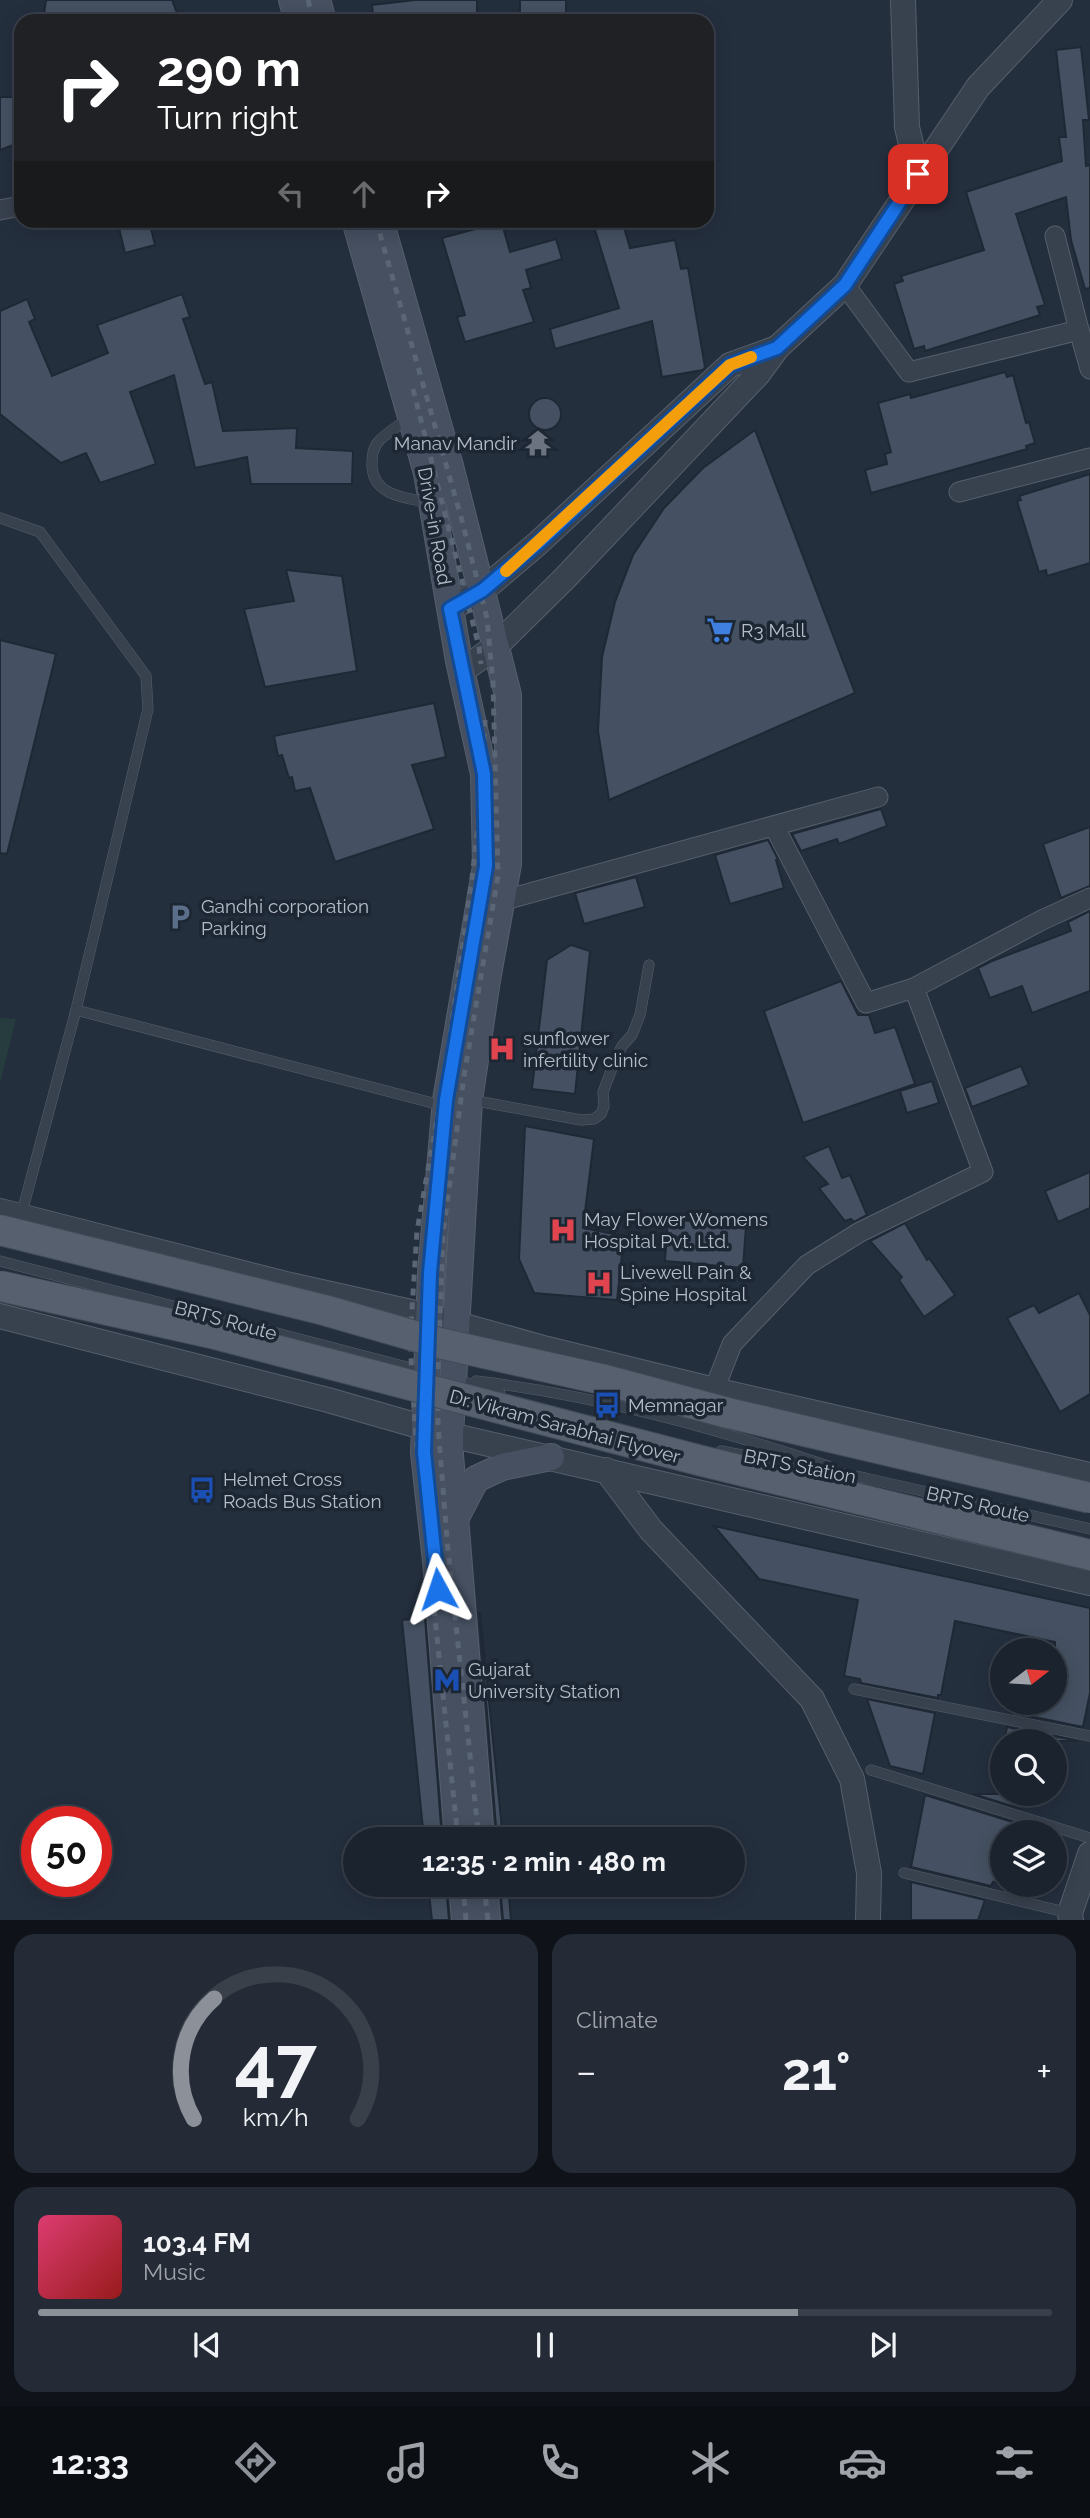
<!DOCTYPE html>
<html lang="en">
<head>
<meta charset="utf-8">
<style>
  body { margin:0; font-family:Raleway,sans-serif; background:#242b36; color:#f1f3f6; height:100vh; display:flex; flex-direction:column; font-size:26px; white-space:nowrap }
  * { box-sizing:border-box; margin:0 }
  p { font-size:23px; color:#a0a4aa }
  .icon { flex:none; width:38px; height:38px; fill:none; stroke:currentColor; stroke-width:2; stroke-linecap:round; stroke-linejoin:round }
  .map { position:relative; height:1920px; overflow:hidden }
  .details { display:flex; flex-direction:column; gap:14px; padding:14px; background:#0f1319; flex:1 }
  .details>* { flex:none }
  .top-card { position:absolute; left:14px; top:14px; width:700px; height:214px; border-radius:21px; box-shadow:0 4px 18px #0003,0 0 0 2px #39404a; background:#202124; color:#fff; overflow:hidden }
  .needle { width:46px; rotate:73deg }
  .controls { position:absolute; left:990px; top:1638px; display:grid; gap:14px }
  .controls a { display:grid; place-items:center; width:77px; height:77px; border-radius:50%; background:#1b232e; box-shadow:0 4px 18px #0003,0 0 0 2px #39404a; font-size:35px }
  .speed { position:absolute; left:21px; top:1806px; display:flex; gap:14px; font-size:35px; font-weight:700; text-align:center }
  .speed>* { display:grid; place-content:center; width:91px; height:91px; border-radius:50%; background:#1b232e; box-shadow:0 4px 18px #0003,0 0 0 2px #39404a; line-height:1 }
  .speed .limit { border:10px solid #d22; background:#fff; color:#111 }
  .pin { position:absolute; display:grid; place-items:center; width:60px; height:60px; color:#fff; margin:-30px; border-radius:14px; box-shadow:0 4px 10px #0006 }
  .me { position:absolute; width:77px; margin:-38px; rotate:355deg; stroke-linejoin:round; filter:drop-shadow(0 0 5px #0008) }
  .turn { display:flex; align-items:center; gap:24px; height:147px; padding:0 28px; font-size:32px }
  .turn .icon { width:91px; height:91px; stroke-width:2.5 }
  .turn b { display:block; font-size:49px; line-height:60px }
  .lanes { display:flex; align-items:center; height:66px; padding:0 28px; background:#0003; justify-content:center; gap:35px; direction:ltr }
  .lanes .off { opacity:.35 }
  .big { font-size:52px; font-weight:700; line-height:1.1 }
  .details .card { flex:1; display:flex; flex-direction:column; justify-content:center; gap:10px; min-width:0; padding:0 24px; border-radius:21px; background:#242b36 }
  .details .dial { align-items:center; gap:0 }
  .dial svg { height:182px; overflow:visible; fill:none; stroke:#39404a; stroke-width:7; stroke-linecap:round; text-anchor:middle }
  .dial text { fill:#f1f3f6; stroke:none }
  .song { display:flex; align-items:center; gap:21px }
  .cover { width:84px; height:84px; border-radius:10px; background:linear-gradient(135deg,hsl(340 70% 55%),hsl(0 70% 35%)) }
  .played { height:7px; border-radius:4px; background:linear-gradient(90deg,#8c9099 75%,#39404a 75%) }
  .keys { display:flex; justify-content:space-around; direction:ltr }
  .heat { display:flex; justify-content:space-between; align-items:center; font-size:38px; direction:ltr }
  .details .tiles { flex:1; display:grid; gap:14px; grid-template-columns:1fr 1fr }
  .card:last-child { grid-column:span 2 }
  .trip { position:absolute; left:343px; top:1827px; width:402px; height:70px; border-radius:35px; background:#1b232e; box-shadow:0 4px 18px #0003,0 0 0 2px #39404a; font-weight:700; line-height:70px; text-align:center }
  .tab-bar { display:flex; height:112px; justify-content:space-around; align-items:center; background:#0b0e12; color:#a0a4aa }
  .tab-bar .icon { width:49px; height:49px }
  .tab-bar .on { color:#8c9099 }
  .tab-bar b { font-size:32px; color:#f1f3f6 }
  .map>svg:first-child { display:block }
  .green { fill:#263c3f }
  .building { fill:#455162; stroke:#1f2835; stroke-width:2 }
  .lines { fill:none; stroke-linecap:round; stroke-linejoin:round }
  .service-casing { stroke:#565f6c; stroke-width:11 }
  .minor-casing { stroke:#565f6c; stroke-width:21 }
  .tertiary-casing { stroke:#565f6c; stroke-width:26 }
  .secondary-casing { stroke:#565f6c; stroke-width:28 }
  .service { stroke:#38414e; stroke-width:10 }
  .minor { stroke:#38414e; stroke-width:19 }
  .tertiary { stroke:#38414e; stroke-width:24 }
  .secondary { stroke:#465061; stroke-width:26 }
  .rail { stroke:#5a6575; stroke-width:5; stroke-dasharray:7 7; stroke-linecap:butt }
  .primary-bridge-casing { stroke:#414a57; stroke-width:32; stroke-linecap:butt }
  .primary-bridge { stroke:#56606e; stroke-width:30 }
  .route-casing { stroke:#114b97; stroke-width:18 }
  .route { stroke:#1a73e8; stroke-width:12 }
  .slow { stroke:#f59e0b; stroke-width:12 }
  .labels { text-anchor:middle; stroke-width:7; stroke-linejoin:round; paint-order:stroke }
  .poi-label { font-size:19px; fill:#b4bcc9; stroke:#1d2633; text-anchor:start }
  .street-label { font-size:19px; fill:#b4bcc9; stroke:#1d2633 }
</style>
</head>
<body>
<div class="map">
<svg width="1090" height="1920" viewBox="0 0 1090 1920">
  <rect width="100%" height="100%" fill="#242f3e"/>
  <path class="green" d="M 0,1018 L 16,1019 L 0,1083 Z"/>
  <g class="building">
    <path d="M 46,0 L 172,0 L 180,21 L 43,21 Z"/>
    <path d="M 415,0 L 477,0 L 477,21 L 374,21 L 372,5 Z"/>
    <rect x="520" y="0" width="46" height="21"/>
    <path d="M 1081,47 L 1089,120 L 1083,120 L 1086,166 L 1090,165 L 1090,288 L 1085,289 L 1071,240 L 1066,197 L 1016,214 L 1045,305 L 1037,307 L 1040,315 L 925,351 L 924,346 L 914,349 L 894,284 L 903,281 L 901,276 L 984,250 L 966,192 L 1062,161 L 1059,137 L 1066,137 L 1056,50 Z"/>
    <path d="M 0,97 L 21,97 L 21,142 L 0,150 Z"/>
    <path d="M 117,220 L 149,220 L 155,245 L 125,253 Z"/>
    <path d="M 472,220 L 501,220 L 510,252 L 556,239 L 562,259 L 526,270 L 531,288 L 523,290 L 534,322 L 465,342 L 457,317 L 465,315 L 442,238 L 475,229 Z"/>
    <path d="M 592,220 L 622,220 L 630,248 L 675,240 L 681,269 L 688,268 L 705,367 L 703,370 L 662,377 L 652,321 L 555,349 L 550,329 L 619,308 Z"/>
    <path d="M 182,294 L 190,317 L 183,319 L 205,384 L 212,382 L 223,431 L 297,428 L 296,448 L 353,451 L 352,484 L 251,484 L 247,457 L 195,468 L 174,375 L 130,392 L 156,464 L 100,483 L 86,453 L 61,463 L 0,414 L 0,311 L 27,299 L 35,319 L 29,322 L 52,376 L 108,353 L 97,325 Z"/>
    <path d="M 1005,372 L 1007,377 L 1013,375 L 1026,423 L 1029,422 L 1035,443 L 1026,446 L 1027,449 L 871,493 L 865,470 L 887,464 L 885,454 L 891,452 L 878,403 L 910,394 L 911,398 Z"/>
    <circle cx="545" cy="414" r="16"/>
    <path d="M 755,430 L 855,693 L 609,800 L 598,731 L 602,657 L 615,602 L 633,555 L 664,508 L 703,468 Z"/>
    <path d="M 1090,474 L 1090,563 L 1047,576 L 1046,570 L 1039,572 L 1017,501 L 1021,500 L 1019,496 Z"/>
    <path d="M 286,570 L 342,576 L 357,671 L 265,687 L 244,609 L 294,601 Z"/>
    <path d="M 0,640 L 56,654 L 7,854 L 0,853 Z"/>
    <path d="M 434,703 L 446,757 L 412,765 L 434,829 L 335,862 L 310,788 L 295,791 L 292,777 L 289,778 L 282,755 L 278,756 L 274,736 Z"/>
    <path d="M 881,809 L 887,826 L 839,844 L 837,839 L 801,851 L 792,834 Z"/>
    <path d="M 1090,827 L 1090,886 L 1061,898 L 1043,844 Z"/>
    <path d="M 768,840 L 778,859 L 776,860 L 784,888 L 730,904 L 715,855 Z"/>
    <path d="M 636,877 L 645,907 L 584,924 L 575,893 Z"/>
    <path d="M 1090,911 L 1090,991 L 1032,1013 L 1022,986 L 990,998 L 978,968 L 992,961 L 1071,931 L 1068,922 Z"/>
    <path d="M 571,945 L 590,951 L 575,1094 L 532,1089 L 547,960 Z"/>
    <path d="M 841,981 L 858,1015 L 869,1015 L 875,1033 L 895,1027 L 915,1084 L 803,1123 L 764,1011 Z"/>
    <path d="M 1021,1066 L 1029,1085 L 972,1107 L 965,1088 Z"/>
    <path d="M 932,1081 L 939,1103 L 907,1113 L 900,1091 Z"/>
    <path d="M 525,1126 L 594,1139 L 583,1228 L 624,1236 L 617,1300 L 534,1293 L 519,1259 Z"/>
    <path d="M 829,1146 L 842,1178 L 850,1175 L 867,1215 L 854,1222 L 851,1219 L 845,1221 L 819,1188 L 828,1184 L 803,1157 Z"/>
    <path d="M 1090,1172 L 1090,1208 L 1058,1222 L 1045,1191 Z"/>
    <path d="M 668,1219 L 746,1226 L 743,1268 L 665,1261 Z"/>
    <path d="M 905,1223 L 927,1260 L 929,1258 L 955,1295 L 924,1317 L 899,1280 L 902,1277 L 870,1241 Z"/>
    <path d="M 1079,1293 L 1090,1315 L 1090,1394 L 1060,1412 L 1007,1318 L 1034,1305 L 1039,1313 Z"/>
    <path d="M 714,1526 L 1090,1608 L 1090,1693 L 1083,1727 L 1010,1712 L 1012,1703 L 1055,1703 L 1055,1642 L 955,1621 L 941,1695 L 938,1695 L 938,1698 L 861,1683 L 860,1679 L 844,1676 L 858,1600 L 759,1579 Z"/>
    <path d="M 479,1613 L 480,1613 L 503,1839 L 497,1839 Z"/>
    <path d="M 425,1618 L 442,1839 L 424,1839 L 402,1620 Z"/>
    <path d="M 867,1699 L 935,1713 L 923,1774 L 890,1766 Z"/>
    <path d="M 1007,1727 L 1078,1741 L 1004,1741 Z"/>
    <path d="M 973,1794 L 1025,1794 L 1022,1809 Z"/>
    <path d="M 925,1795 L 1019,1824 L 1018,1832 L 1003,1832 L 1003,1884 L 993,1882 L 991,1886 L 911,1867 Z"/>
    <path d="M 911,1882 L 985,1900 L 978,1920 L 911,1920 Z"/>
    <path d="M 428,1885 L 446,1885 L 449,1920 L 432,1920 Z"/>
    <path d="M 500,1885 L 508,1885 L 511,1920 L 503,1920 Z"/>
  </g>
  <g class="lines">
    <g class="service-casing">
      <g id="service">
        <path d="M 409,417 C 399,426 387,432 379,441 C 372,449 372,457 372,467 C 374,497 408,498 431,503"/>
        <path d="M 0,518 L 40,532 L 146,676 L 148,709 L 76,1010 L 444,1106"/>
        <path d="M 471,1100 L 581,1120 L 594,1119 L 601,1114 L 604,1106 L 603,1092 L 616,1058 L 622,1046 L 632,1035 L 640,1015 L 649,965"/>
        <path d="M 21,1216 L 76,1010"/>
        <path d="M 0,1261 L 426,1372"/>
        <path d="M 454,1379 L 500,1393"/>
        <path d="M 476,1381 C 596,1395 714,1428 828,1466"/>
        <path d="M 721,1451 L 865,1478 L 1090,1529"/>
        <path d="M 854,1689 L 1090,1736"/>
        <path d="M 871,1770 L 1090,1838"/>
        <path d="M 904,1873 L 1069,1913"/>
      </g>
    </g>
    <g class="minor-casing">
      <g id="minor">
        <path d="M 0,210 L 21,206"/>
        <path d="M 1055,236 L 1079,330"/>
        <path d="M 845,285 L 909,372 L 1079,330 L 1090,369"/>
        <path d="M 959,492 L 1090,458"/>
        <path d="M 501,901 L 878,797"/>
        <path d="M 914,988 L 1042,920 L 1090,898"/>
        <path d="M 714,1390 L 732,1344 L 807,1265 L 860,1232 L 983,1172 L 914,988 L 866,1003 L 774,826"/>
      </g>
    </g>
    <g class="tertiary-casing">
      <g id="tertiary">
        <path d="M 903,0 L 907,127 L 918,174"/>
        <path d="M 450,609 L 483,590 L 537,544 L 730,365 L 777,348"/>
        <path d="M 462,671 L 496,646 L 565,578 L 758,374 L 777,348 L 845,285 L 978,87 L 1060,0"/>
        <path d="M 0,1211 L 290,1285 L 429,1316 L 547,1349 L 714,1390 L 1090,1475"/>
        <path d="M 0,1316 L 328,1400 L 450,1435 L 1090,1583"/>
        <path d="M 606,1470 L 651,1530 L 812,1699 L 852,1779 L 869,1873 L 868,1920"/>
        <path d="M 1071,1920 L 1070,1913 L 1090,1854"/>
      </g>
    </g>
    <g class="secondary-casing">
      <g id="secondary">
        <path d="M 292,0 L 298,21"/>
        <path d="M 317,0 L 323,21"/>
        <path d="M 355,220 L 427,473 L 459,661 L 484,774 L 486,866 L 446,1100 L 431,1273 L 424,1453 L 436,1561 L 458,1839"/>
        <path d="M 380,220 L 450,466 L 508,695 L 508,864 L 487,980 L 469,1100 L 450,1435 L 450,1455 L 481,1839"/>
        <path d="M 455,1519 L 476,1479 L 502,1467 L 551,1457"/>
        <path d="M 462,1885 L 465,1920"/>
        <path d="M 484,1885 L 487,1920"/>
      </g>
    </g>
    <use href="#service" class="service"/>
    <use href="#minor" class="minor"/>
    <use href="#tertiary" class="tertiary"/>
    <use href="#secondary" class="secondary"/>
    <g class="rail">
      <path d="M 308,0 L 314,21"/>
      <path d="M 376,220 L 461,517 L 487,618 L 493,683 L 498,876 L 464,1076 L 443,1234 L 438,1373 L 438,1426 L 448,1551 L 479,1839"/>
      <path d="M 413,389 L 479,647 L 481,664"/>
      <path d="M 458,1839 L 415,1426 L 410,1341 L 417,1231 L 444,1080 L 472,878 L 482,790 L 485,720"/>
      <path d="M 463,1885 L 466,1920"/>
      <path d="M 484,1885 L 488,1920"/>
    </g>
    <g class="primary-bridge-casing">
      <g id="primary-bridge">
        <path d="M 0,1230 L 324,1310 L 439,1343 L 605,1380 L 728,1413 L 1090,1498"/>
        <path d="M 0,1286 L 215,1334 L 702,1461 L 1090,1555"/>
      </g>
    </g>
    <use href="#primary-bridge" class="primary-bridge"/>
  </g>
  <g class="lines">
    <g class="route-casing">
      <path id="route" d="M 438,1589 L 424,1452 L 430,1273 L 446,1100 L 486,866 L 484,774 L 450,609 L 483,590 L 537,544 L 730,365 L 777,348 L 845,285 L 918,174"/>
    </g>
    <use href="#route" class="route"/>
    <path class="slow" d="M 506,571 L 730,365 L 751,357"/>
  </g>
  <defs>
    <g id="temple-bare" transform="scale(2.1)"><path d="M0-6L5-2H3V0L6.5 2.5H4V6H1.5V3h-3V6H-4V2.5H-6.5L-3 0V-2H-5Z" fill="#6b7280" stroke="#1d2633" stroke-width="2.5" paint-order="stroke"/></g>
    <g id="supermarket-bare" transform="scale(2.1)"><path d="M-6-5.5h2.5l.6 2H6L4.5 2H-2.5L-4.4-4H-6ZM-1.5 3.2a1.3 1.3 0 1 0 .1 0ZM3 3.2a1.3 1.3 0 1 0 .1 0Z" fill="#3f7fe0" stroke="#1d2633" stroke-width="2.5" paint-order="stroke"/></g>
    <g id="parking-bare" transform="scale(2.1)"><path d="M-3.5-5.5H1a3.5 3.5 0 0 1 0 7H-1V5.5H-3.5ZM-1-3.4V-.6H.8a1.4 1.4 0 0 0 0-2.8Z" fill="#5c6f8a" stroke="#1d2633" stroke-width="2.5" paint-order="stroke"/></g>
    <g id="hospital-bare" transform="scale(2.1)"><path d="M-5-5h3v3.5h4V-5h3V5h-3V1.5h-4V5h-3Z" fill="#e0444e" stroke="#1d2633" stroke-width="2.5" paint-order="stroke"/></g>
    <g id="bus-bare" transform="scale(2.1)"><path d="M-5-6H5V4H4V6H2V4H-2V6H-4V4H-5ZM-3.5-4V0h7V-4ZM-3.5 1.2v1.5H-2V1.2ZM2 1.2v1.5H3.5V1.2Z" fill="#1a4fb4" stroke="#1d2633" stroke-width="2.5" paint-order="stroke"/></g>
    <g id="metro-bare" transform="scale(2.1)"><path d="M-5.5 5V-5H-3L0 0L3-5H5.5V5H3V-.5L0 4L-3-.5V5Z" fill="#1a4fb4" stroke="#1d2633" stroke-width="2.5" paint-order="stroke"/></g>
  </defs>
  <g fill-rule="evenodd">
    <use href="#temple-bare" x="538" y="443"/>
    <use href="#supermarket-bare" x="720" y="630"/>
    <use href="#parking-bare" x="180" y="917"/>
    <use href="#hospital-bare" x="502" y="1049"/>
    <use href="#hospital-bare" x="563" y="1230"/>
    <use href="#hospital-bare" x="599" y="1283"/>
    <use href="#bus-bare" x="607" y="1405"/>
    <use href="#bus-bare" x="202" y="1490"/>
    <use href="#metro-bare" x="447" y="1680"/>
  </g>
  <g class="labels">
    <g class="poi-label">
      <text x="517" y="450" text-anchor="end">Manav Mandir</text>
      <text x="741" y="637">R3 Mall</text>
      <text x="201" y="913">Gandhi corporation<tspan x="201" dy="22">Parking</tspan></text>
      <text x="523" y="1045">sunflower<tspan x="523" dy="22">infertility clinic</tspan></text>
      <text x="584" y="1226">May Flower Womens<tspan x="584" dy="22">Hospital Pvt. Ltd.</tspan></text>
      <text x="620" y="1279">Livewell Pain &amp;<tspan x="620" dy="22">Spine Hospital</tspan></text>
      <text x="628" y="1412">Memnagar</text>
      <text x="223" y="1486">Helmet Cross<tspan x="223" dy="22">Roads Bus Station</tspan></text>
      <text x="468" y="1676">Gujarat<tspan x="468" dy="22">University Station</tspan></text>
    </g>
    <g class="street-label">
      <text transform="translate(435 526) rotate(80)" y="7">Drive-in Road</text>
      <text transform="translate(226 1320) rotate(15)" y="7">BRTS Route</text>
      <text transform="translate(565 1426) rotate(15)" y="7">Dr. Vikram Sarabhai Flyover</text>
      <text transform="translate(800 1466) rotate(11)" y="7">BRTS Station</text>
      <text transform="translate(978 1504) rotate(13)" y="7">BRTS Route</text>
    </g>
  </g>
</svg>
<div class="controls">
<a><svg class="needle" viewBox="-14 -14 28 28"><path d="M0-13l5 13h-10z" fill="#e53935"/><path d="M0 13l5-13h-10z" fill="#a0a4aa"/></svg></a>
<a><svg class="icon" aria-label="search" viewBox="0 0 24 24"><circle cx="10" cy="10" r="6"/><path d="M15 15l6 6"/></svg></a>
<a><svg class="icon" aria-label="layers" viewBox="0 0 24 24"><path d="M12 4l9 5-9 5-9-5zM3 14l9 5 9-5"/></svg></a>
</div>
<div class="speed"><div class="limit">50</div></div>
<div class="pin" style="left:918px;top:174px;background:#d93025"><svg class="icon" aria-label="arrive" viewBox="0 0 24 24"><path d="M6 21V4h12l-3 4 3 4H6"/></svg></div>
<svg class="me" style="left:438px;top:1589px" viewBox="-20 -20 40 40"><path d="M0-17L14 15 0 8-14 15z" fill="#1a73e8" stroke="#fff" stroke-width="4"/></svg>
<div class="trip">12:35 · 2 min · 480 m</div>
<div class="top-card">
<div class="turn"><svg class="icon" aria-label="right" viewBox="0 0 24 24"><path d="M7 20v-9h11M14 6l5 5-5 5"/></svg><div><b>290 m</b>Turn right</div></div>
<div class="lanes"><svg class="icon off" aria-label="left" viewBox="0 0 24 24"><path d="M17 20v-9H6M10 6l-5 5 5 5"/></svg><svg class="icon off" aria-label="ahead" viewBox="0 0 24 24"><path d="M12 20V5M6 11l6-6 6 6"/></svg><svg class="icon" aria-label="right" viewBox="0 0 24 24"><path d="M7 20v-9h11M14 6l5 5-5 5"/></svg></div>
</div>
</div>
<section class="details">
<div class="tiles">
<div class="card dial"><svg viewBox="0 0 100 80">
<path d="M14 69A42 42 0 1 1 86 69"/>
<path d="M14 69A42 42 0 0 1 23 16" stroke="#8c9099"/>
<text x="50" y="56" font-size="32" font-weight="700">47</text>
<text x="50" y="72" font-size="11">km/h</text>
</svg></div>
<div class="card"><p>Climate</p>
<div class="heat"><a>−</a><b class="big">21°</b><a>+</a></div>
</div>
<div class="card">
<div class="song"><i class="cover"></i><div><b>103.4 FM</b><p>Music</p></div></div>
<div class="played"></div>
<div class="keys"><svg class="icon" aria-label="previous" viewBox="0 0 24 24"><path d="M18 5L8 12l10 7zM5 5v14"/></svg><svg class="icon" aria-label="pause" viewBox="0 0 24 24"><path d="M8 5v14M16 5v14"/></svg><svg class="icon" aria-label="next" viewBox="0 0 24 24"><path d="M6 5l10 7-10 7zM19 5v14"/></svg></div>
</div>
</div>
</section>
<nav class="tab-bar">
<b>12:33</b>
<svg class="icon on" aria-label="directions" viewBox="0 0 24 24"><path d="M12 3l9 9-9 9-9-9zM9 14v-3h6M13 9l2 2-2 2"/></svg>
<svg class="icon" aria-label="music" viewBox="0 0 24 24"><path d="M9 18V5l10-2v13"/><circle cx="6" cy="18" r="3"/><circle cx="16" cy="16" r="3"/></svg>
<svg class="icon" aria-label="phone" viewBox="0 0 24 24"><path d="M5 4h4l2 5-3 2q2 4 5 5l2-3 5 2v4C11 20 4 13 5 4z"/></svg>
<svg class="icon" aria-label="climate" viewBox="0 0 24 24"><path d="M12 3v18M4 7l16 10M4 17L20 7"/></svg>
<svg class="icon" aria-label="car" viewBox="0 0 24 24"><path d="M5 17H2v-5l4-1 3-4h7l3 4 3 1v5h-3M9 17h6M6 11h13"/><circle cx="7" cy="17" r="2"/><circle cx="17" cy="17" r="2"/></svg>
<svg class="icon" aria-label="filters" viewBox="0 0 24 24"><path d="M4 7h16M4 17h16"/><circle cx="9" cy="7" r="2"/><circle cx="15" cy="17" r="2"/></svg>
</nav>
</body>
</html>
